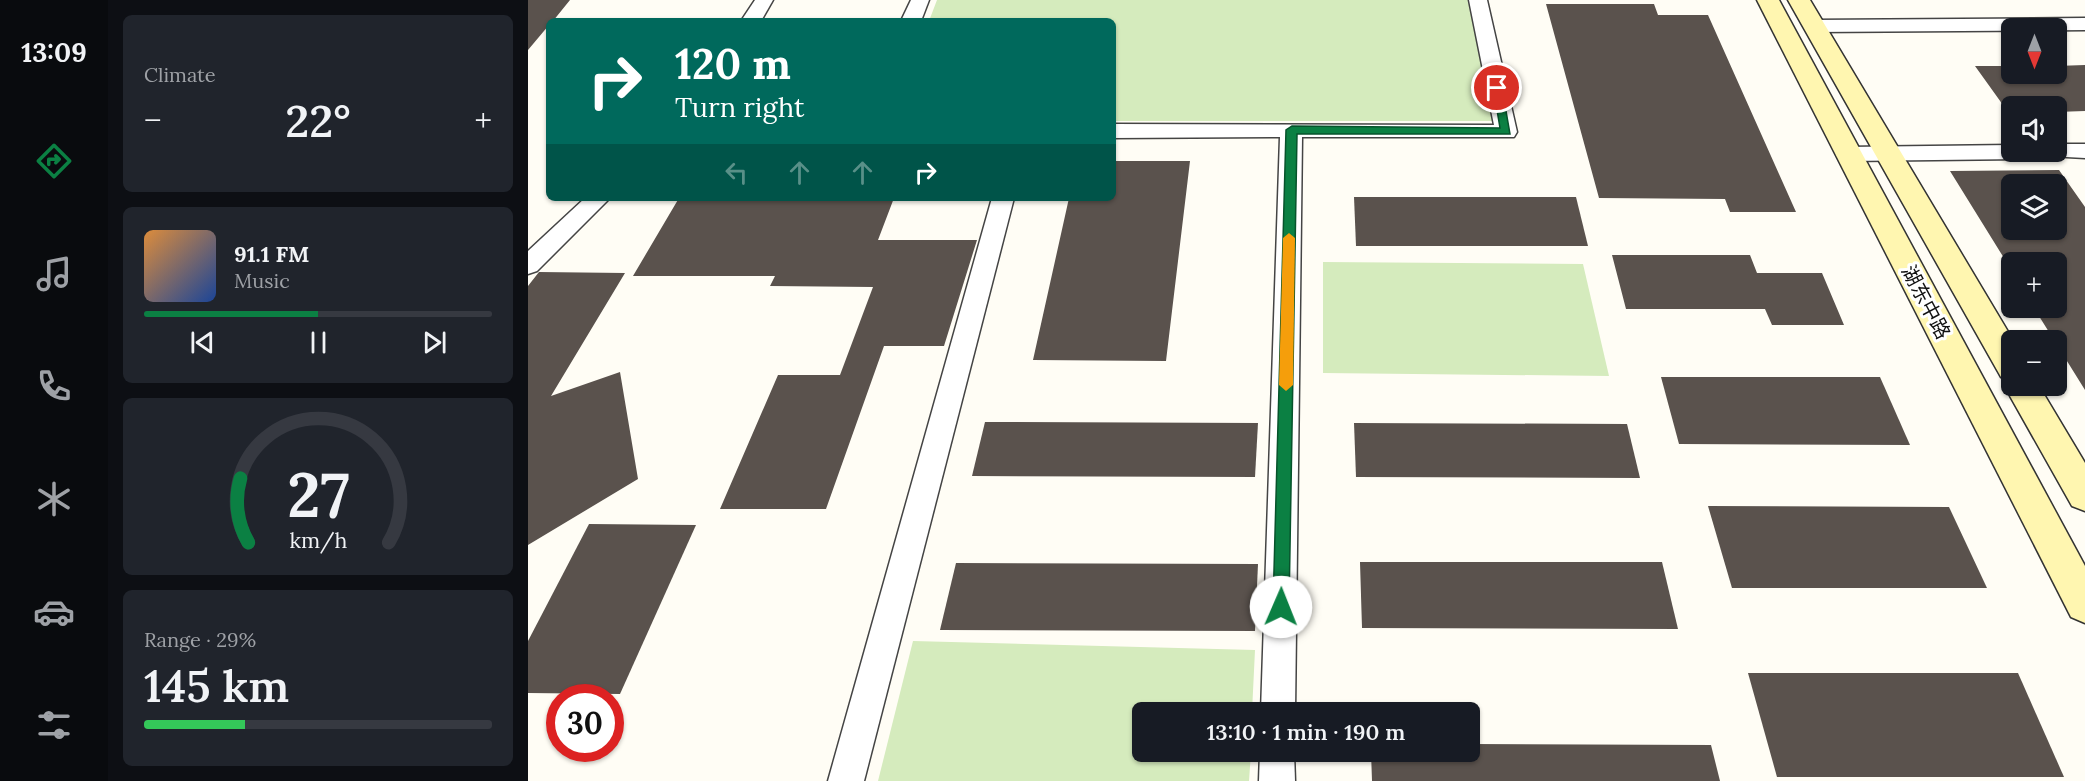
<!DOCTYPE html>
<html lang="en">
<head>
<meta charset="utf-8">
<style>
  body { margin:0; font-family:Lora,"Noto Sans SC",serif; background:#20242c; color:#f1f3f6; height:100vh; display:flex; flex-direction:column; font-size:22px; white-space:nowrap }
  * { box-sizing:border-box; margin:0 }
  p { font-size:20px; color:#9ea1a6 }
  .icon { flex:none; width:33px; height:33px; fill:none; stroke:currentColor; stroke-width:2; stroke-linecap:round; stroke-linejoin:round }
  .map { position:relative; flex:1; overflow:hidden }
  .details { display:flex; flex-direction:column; gap:15px; padding:15px; background:#0d0f14; width:420px }
  .details>* { flex:none }
  .banner { position:absolute; left:18px; top:18px; width:570px; height:183px; border-radius:9px; box-shadow:0 2px 4px #0004; background:#00695c; color:#fff; overflow:hidden }
  .needle { width:39px; rotate:180deg }
  .fabs { position:absolute; left:1473px; top:18px; display:grid; gap:12px }
  .fabs a { display:grid; place-items:center; width:66px; height:66px; border-radius:9px; background:#171b24; box-shadow:0 2px 4px #0004; font-size:30px }
  .speed { position:absolute; left:18px; top:684px; display:flex; gap:12px; font-size:30px; font-weight:700; text-align:center }
  .speed>* { display:grid; place-content:center; width:78px; height:78px; border-radius:50%; background:#171b24; box-shadow:0 2px 4px #0004; line-height:1 }
  .speed .limit { border:9px solid #d22; background:#fff; color:#111 }
  .pin { position:absolute; display:grid; place-items:center; width:51px; height:51px; color:#fff; margin:-26px; border:3px solid #fff; border-radius:50%; box-shadow:0 2px 6px #0007 }
  .me { position:absolute; width:66px; margin:-33px; rotate:1deg; stroke-linejoin:round; filter:drop-shadow(0 0 4px #0008) }
  .turn { display:flex; align-items:center; gap:21px; height:126px; padding:0 30px; font-size:27px }
  .turn .icon { width:78px; height:78px; stroke-width:2.5 }
  .turn b { display:block; font-size:42px; line-height:51px }
  .lanes { display:flex; align-items:center; height:57px; padding:0 30px; background:#0003; justify-content:center; gap:30px; direction:ltr }
  .lanes .off { opacity:.35 }
  .big { font-size:45px; font-weight:600; line-height:1.1 }
  .details .widget { flex:1; display:flex; flex-direction:column; justify-content:center; gap:9px; min-width:0; padding:0 21px; border-radius:9px; background:#20242c }
  .details .dial { align-items:center; gap:0 }
  .dial svg { height:156px; overflow:visible; fill:none; stroke:#363941; stroke-width:7; stroke-linecap:round; text-anchor:middle }
  .dial text { fill:#f1f3f6; stroke:none }
  .song { display:flex; align-items:center; gap:18px }
  .cover { width:72px; height:72px; border-radius:9px; background:linear-gradient(135deg,hsl(30 70% 55%),hsl(220 70% 35%)) }
  .played { height:6px; border-radius:3px; background:linear-gradient(90deg,#0b8043 50%,#363941 50%) }
  .keys { display:flex; justify-content:space-around; direction:ltr }
  .heat { display:flex; justify-content:space-between; align-items:center; font-size:33px; direction:ltr }
  .charge { height:9px; border-radius:4px; background:linear-gradient(90deg,#34c759 29%,#363941 0) }
  .trip { position:absolute; left:604px; top:702px; width:348px; height:60px; border-radius:9px; background:#171b24; box-shadow:0 2px 4px #0004; font-weight:600; line-height:60px; text-align:center }
  main { display:flex; flex:1; min-height:0 }
  .menu { display:flex; flex-direction:column; width:108px; justify-content:space-around; align-items:center; background:#090b0e; color:#9ea1a6 }
  .menu .icon { width:42px; height:42px }
  .menu .current { color:#0b8043 }
  .menu b { font-size:27px; color:#f1f3f6 }
  .map>svg:first-child { display:block }
  .green { fill:#d5ebbd }
  .building { fill:#5a524d; fill-rule:evenodd }
  .lines { fill:none; stroke-linecap:round; stroke-linejoin:round }
  .street-casing { stroke:#444; stroke-width:3 }
  .secondary-casing { stroke:#333; stroke-width:3 }
  .street { fill:#fff; fill-rule:evenodd }
  .secondary { fill:#fff6b0; fill-rule:evenodd }
  .route { fill:#0b8043; stroke:#07532c; stroke-width:1.5 }
  .slow { fill:#f59e0b }
  .labels { text-anchor:middle; stroke-width:6; stroke-linejoin:round; paint-order:stroke }
  .street-label { font-size:20px; fill:#111; stroke:#fff }
</style>
</head>
<body>
<main>
<nav class="menu">
<b>13:09</b>
<svg class="icon current" aria-label="directions" viewBox="0 0 24 24"><path d="M12 3l9 9-9 9-9-9zM9 14v-3h6M13 9l2 2-2 2"/></svg>
<svg class="icon" aria-label="music" viewBox="0 0 24 24"><path d="M9 18V5l10-2v13"/><circle cx="6" cy="18" r="3"/><circle cx="16" cy="16" r="3"/></svg>
<svg class="icon" aria-label="phone" viewBox="0 0 24 24"><path d="M5 4h4l2 5-3 2q2 4 5 5l2-3 5 2v4C11 20 4 13 5 4z"/></svg>
<svg class="icon" aria-label="climate" viewBox="0 0 24 24"><path d="M12 3v18M4 7l16 10M4 17L20 7"/></svg>
<svg class="icon" aria-label="car" viewBox="0 0 24 24"><path d="M5 17H2v-5l4-1 3-4h7l3 4 3 1v5h-3M9 17h6M6 11h13"/><circle cx="7" cy="17" r="2"/><circle cx="17" cy="17" r="2"/></svg>
<svg class="icon" aria-label="filters" viewBox="0 0 24 24"><path d="M4 7h16M4 17h16"/><circle cx="9" cy="7" r="2"/><circle cx="15" cy="17" r="2"/></svg>
</nav>
<section class="details">
<div class="widget"><p>Climate</p>
<div class="heat"><a>−</a><b class="big">22°</b><a>+</a></div>
</div>
<div class="widget">
<div class="song"><i class="cover"></i><div><b>91.1 FM</b><p>Music</p></div></div>
<div class="played"></div>
<div class="keys"><svg class="icon" aria-label="previous" viewBox="0 0 24 24"><path d="M18 5L8 12l10 7zM5 5v14"/></svg><svg class="icon" aria-label="pause" viewBox="0 0 24 24"><path d="M8 5v14M16 5v14"/></svg><svg class="icon" aria-label="next" viewBox="0 0 24 24"><path d="M6 5l10 7-10 7zM19 5v14"/></svg></div>
</div>
<div class="widget dial"><svg viewBox="0 0 100 80">
<path d="M14 69A42 42 0 1 1 86 69"/>
<path d="M14 69A42 42 0 0 1 10 36" stroke="#0b8043"/>
<text x="50" y="56" font-size="32" font-weight="700">27</text>
<text x="50" y="72" font-size="11">km/h</text>
</svg></div>
<div class="widget"><p>Range · 29%</p><b class="big">145 km</b><div class="charge"></div></div>
</section>
<div class="map">
<svg width="1557" height="781" viewBox="0 0 1557 781">
  <rect width="100%" height="100%" fill="#fffdf5"/>
  <g class="green">
    <path d="M 409,0 L 942,0 L 966,121 L 585,121 L 585,21 L 401,21 Z"/>
    <path d="M 795,262 L 1055,264 L 1081,376 L 795,373 Z"/>
    <path d="M 385,641 L 727,650 L 724,712 L 615,712 L 615,752 L 723,752 L 721,781 L 350,781 Z"/>
  </g>
  <g class="building">
    <path d="M 0,0 L 42,0 L 25,21 L 21,21 L 21,25 L 0,50 Z"/>
    <path d="M 1018,4 L 1126,4 L 1130,15 L 1180,15 L 1268,212 L 1202,212 L 1197,199 L 1071,198 Z"/>
    <path d="M 1557,65 L 1557,111 L 1528,112 L 1528,106 L 1484,106 L 1484,112 L 1480,112 L 1447,66 L 1484,66 L 1484,74 L 1528,74 L 1528,66 Z"/>
    <path d="M 585,161 L 662,161 L 638,361 L 505,360 L 541,198 L 585,198 Z"/>
    <path d="M 1531,170 L 1557,207 L 1557,390 L 1506,308 L 1528,308 L 1528,262 L 1484,262 L 1484,271 L 1422,171 ZM 1484,184 L 1528,184 L 1528,230 L 1484,230 Z"/>
    <path d="M 826,197 L 1048,197 L 1060,246 L 828,246 Z"/>
    <path d="M 151,198 L 366,198 L 350,240 L 449,240 L 416,346 L 356,346 L 298,509 L 192,509 L 250,375 L 312,375 L 345,287 L 242,286 L 247,276 L 105,276 Z"/>
    <path d="M 1084,255 L 1222,255 L 1229,273 L 1294,273 L 1316,325 L 1244,325 L 1237,309 L 1098,309 Z"/>
    <path d="M 11,272 L 97,273 L 23,396 L 92,372 L 110,479 L 0,545 L 0,286 Z"/>
    <path d="M 1133,377 L 1352,377 L 1382,445 L 1151,444 Z"/>
    <path d="M 457,422 L 730,423 L 727,477 L 444,476 Z"/>
    <path d="M 826,423 L 1099,424 L 1112,478 L 828,477 Z"/>
    <path d="M 1180,506 L 1421,507 L 1459,588 L 1204,588 Z"/>
    <path d="M 61,524 L 168,525 L 92,694 L 0,693 L 0,641 Z"/>
    <path d="M 832,562 L 1134,562 L 1150,629 L 834,628 Z"/>
    <path d="M 428,563 L 730,564 L 727,631 L 412,630 Z"/>
    <path d="M 1220,673 L 1490,673 L 1536,777 L 1249,777 Z"/>
    <path d="M 942,744 L 1183,745 L 1192,781 L 844,781 L 843,752 L 942,752 Z"/>
  </g>
  <g class="lines">
    <g class="street-casing">
      <g id="street">
        <path d="M 227,0 L 245,0 L 233,21 L 213,21 Z"/>
        <path d="M 383,0 L 401,0 L 393,21 L 373,21 Z"/>
        <path d="M 941,0 L 959,0 L 989,132 L 986,137 L 774,137 L 767,712 L 733,712 L 752,137 L 585,138 L 585,124 L 966,125 Z"/>
        <path d="M 1557,18 L 1557,30 L 1286,32 L 1276,26 L 1286,20 Z"/>
        <path d="M 1528,144 L 1557,144 L 1557,158 L 1520,156 L 1517,152 L 1528,152 Z"/>
        <path d="M 1484,145 L 1484,152 L 1505,152 L 1502,157 L 1494,159 L 1319,161 L 1311,159 L 1308,154 L 1311,149 L 1319,147 Z"/>
        <path d="M 57,198 L 82,198 L 9,271 L 0,274 L 0,251 Z"/>
        <path d="M 464,198 L 486,198 L 336,781 L 300,781 Z"/>
        <path d="M 732,752 L 766,752 L 767,781 L 731,781 Z"/>
      </g>
    </g>
    <g class="secondary-casing">
      <g id="secondary">
        <path d="M 1229,0 L 1251,0 L 1557,566 L 1557,623 L 1543,617 Z"/>
        <path d="M 1260,0 L 1282,0 L 1485,340 L 1484,386 L 1511,386 L 1557,463 L 1557,511 L 1544,506 L 1482,396 L 1478,386 L 1481,380 L 1473,377 Z"/>
      </g>
    </g>
    <use href="#street" class="street"/>
    <use href="#secondary" class="secondary"/>
  </g>
  <path class="route" d="M 965,86 L 974,88 L 982,134 L 769,134 L 761,607 L 758,613 L 753,615 L 747,613 L 745,607 L 758,130 L 764,126 L 972,128 Z"/>
  <path class="slow" d="M 761,233 L 767,238 L 765,385 L 758,391 L 751,385 L 755,238 Z"/>
  <g class="labels">
    <g class="street-label">
      <text transform="translate(1398 302) rotate(62)" y="7">湖东中路</text>
    </g>
  </g>
</svg>
<div class="fabs">
<a><svg class="needle" viewBox="-14 -14 28 28"><path d="M0-13l5 13h-10z" fill="#e53935"/><path d="M0 13l5-13h-10z" fill="#9ea1a6"/></svg></a>
<a><svg class="icon" aria-label="sound" viewBox="0 0 24 24"><path d="M4 9h4l5-4v14l-5-4H4zM17 9q2 3 0 6"/></svg></a>
<a><svg class="icon" aria-label="layers" viewBox="0 0 24 24"><path d="M12 4l9 5-9 5-9-5zM3 14l9 5 9-5"/></svg></a>
<a>+</a>
<a>−</a>
</div>
<div class="speed"><div class="limit">30</div></div>
<div class="pin" style="left:969px;top:88px;background:#d93025"><svg class="icon" aria-label="arrive" viewBox="0 0 24 24"><path d="M6 21V4h12l-3 4 3 4H6"/></svg></div>
<svg class="me" style="left:753px;top:607px" viewBox="-20 -20 40 40"><circle r="19" fill="#fff"/><path d="M0-13L10 11 0 6-10 11z" fill="#0b8043"/></svg>
<div class="trip">13:10 · 1 min · 190 m</div>
<div class="banner">
<div class="turn"><svg class="icon" aria-label="right" viewBox="0 0 24 24"><path d="M7 20v-9h11M14 6l5 5-5 5"/></svg><div><b>120 m</b>Turn right</div></div>
<div class="lanes"><svg class="icon off" aria-label="left" viewBox="0 0 24 24"><path d="M17 20v-9H6M10 6l-5 5 5 5"/></svg><svg class="icon off" aria-label="ahead" viewBox="0 0 24 24"><path d="M12 20V5M6 11l6-6 6 6"/></svg><svg class="icon off" aria-label="ahead" viewBox="0 0 24 24"><path d="M12 20V5M6 11l6-6 6 6"/></svg><svg class="icon" aria-label="right" viewBox="0 0 24 24"><path d="M7 20v-9h11M14 6l5 5-5 5"/></svg></div>
</div>
</div>
</main>
</body>
</html>
